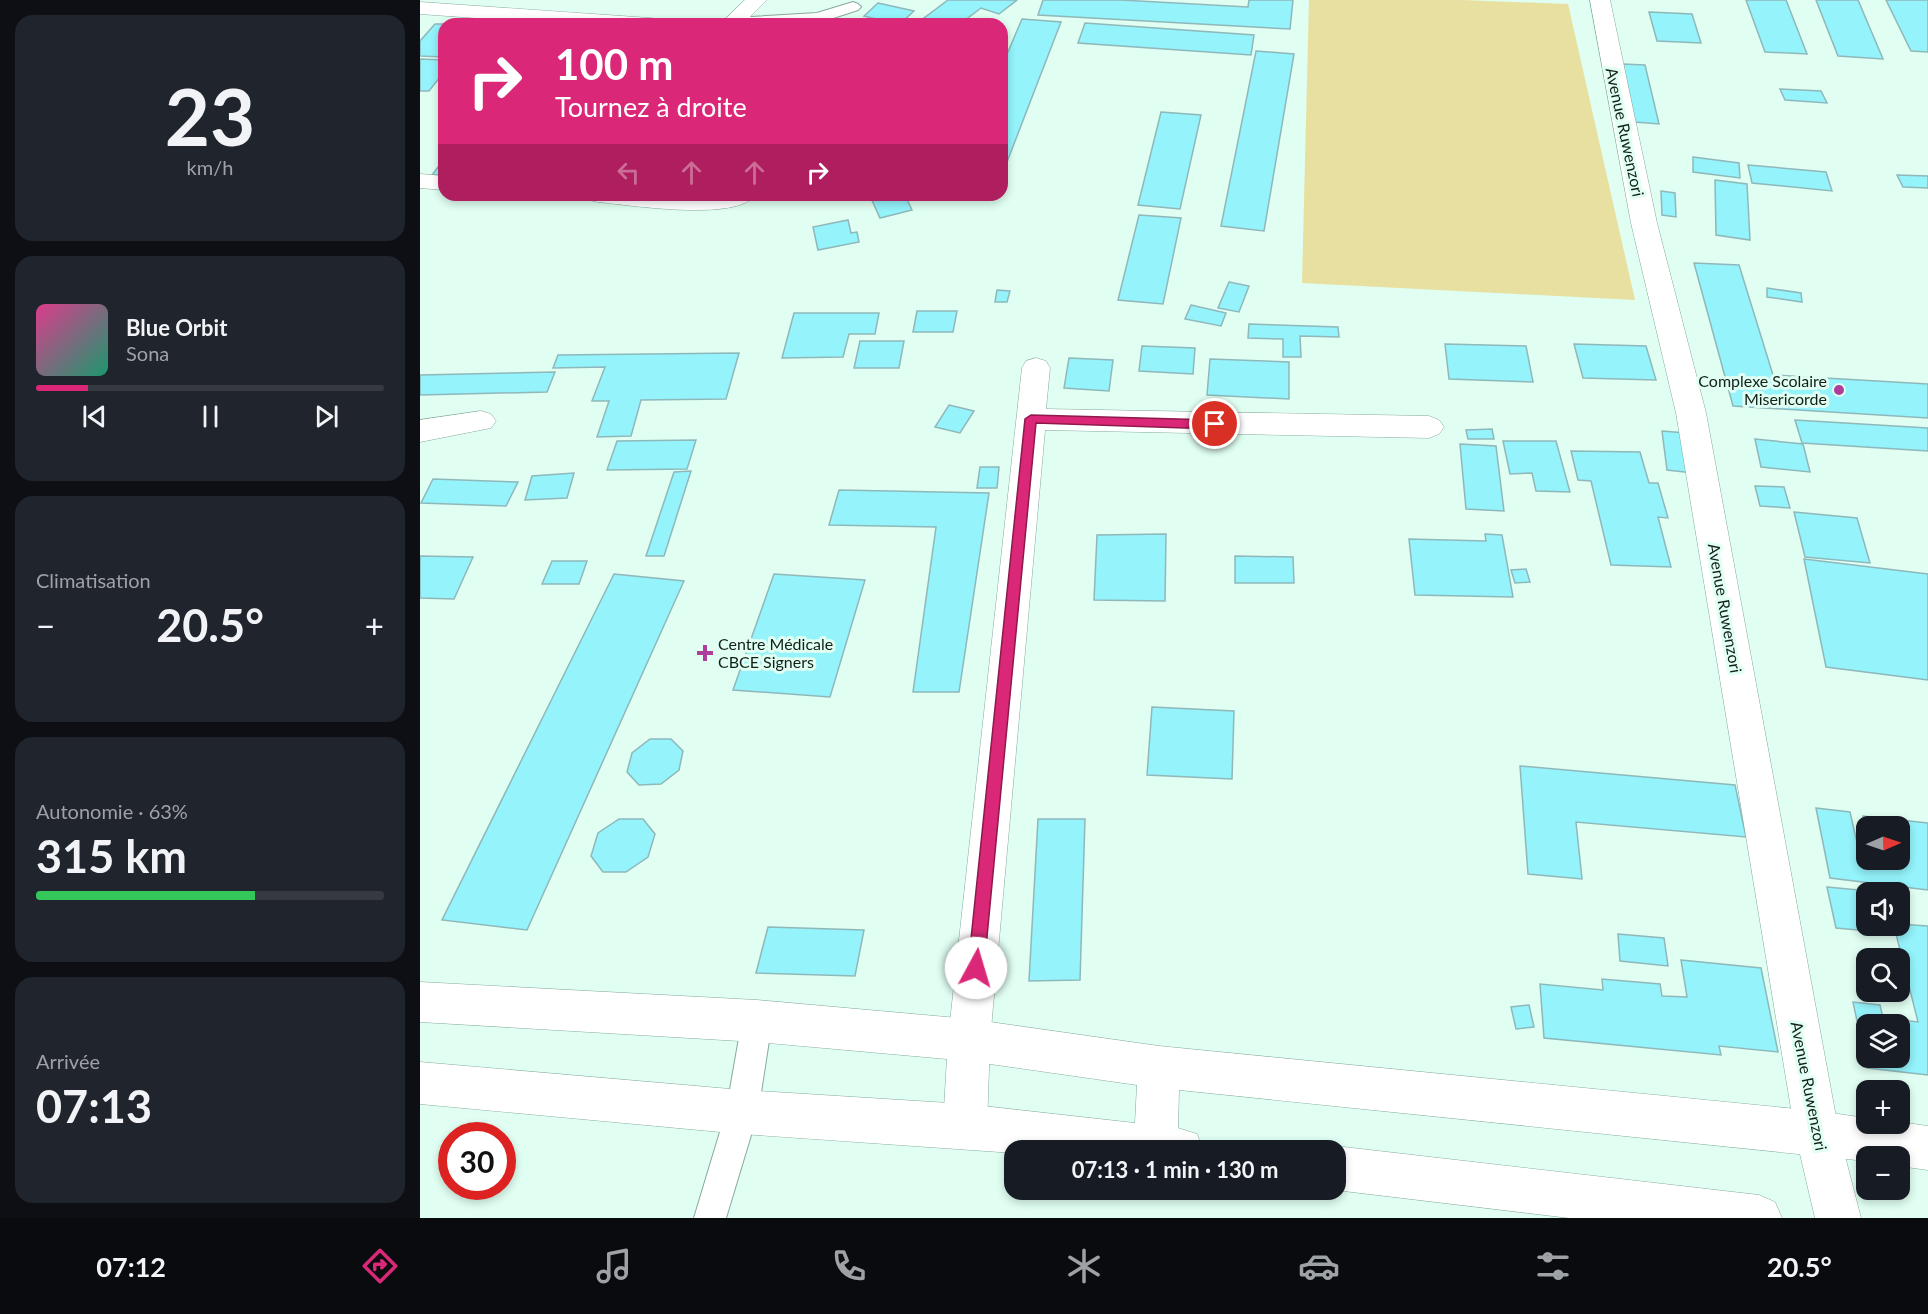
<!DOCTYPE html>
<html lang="fr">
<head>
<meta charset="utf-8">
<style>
  body { margin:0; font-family:Lato,sans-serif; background:#20242c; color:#f1f3f6; height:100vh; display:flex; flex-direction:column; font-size:22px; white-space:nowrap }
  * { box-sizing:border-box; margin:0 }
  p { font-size:20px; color:#9ea1a6 }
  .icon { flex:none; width:33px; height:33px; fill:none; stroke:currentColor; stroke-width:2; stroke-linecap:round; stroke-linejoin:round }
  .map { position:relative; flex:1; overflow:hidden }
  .side { display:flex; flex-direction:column; gap:15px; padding:15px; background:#0d0f14; width:420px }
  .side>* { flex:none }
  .banner { position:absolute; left:18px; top:18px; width:570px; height:183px; border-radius:18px; box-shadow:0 3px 9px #0003; background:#db2777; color:#fff; overflow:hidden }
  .needle { width:39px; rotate:88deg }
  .fabs { position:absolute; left:1436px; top:816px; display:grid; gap:12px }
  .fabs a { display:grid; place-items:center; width:54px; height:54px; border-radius:12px; background:#171b24; box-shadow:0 3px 9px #0003; font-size:30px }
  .speed { position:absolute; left:18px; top:1122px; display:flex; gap:12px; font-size:30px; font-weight:700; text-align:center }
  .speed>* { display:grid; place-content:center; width:78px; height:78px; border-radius:50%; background:#171b24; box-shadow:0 3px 9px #0003; line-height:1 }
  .speed .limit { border:9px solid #d22; background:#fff; color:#111 }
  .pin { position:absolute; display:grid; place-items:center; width:51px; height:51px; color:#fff; margin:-26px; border:3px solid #fff; border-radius:50%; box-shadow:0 2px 6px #0007 }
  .me { position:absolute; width:66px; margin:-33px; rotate:6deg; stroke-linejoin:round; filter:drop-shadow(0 0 4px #0008) }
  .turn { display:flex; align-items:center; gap:21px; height:126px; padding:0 18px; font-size:27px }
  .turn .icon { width:78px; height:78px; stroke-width:2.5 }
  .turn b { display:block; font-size:42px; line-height:51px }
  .lanes { display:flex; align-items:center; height:57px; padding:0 18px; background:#0003; justify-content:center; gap:30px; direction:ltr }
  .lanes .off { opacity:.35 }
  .big { font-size:45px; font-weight:700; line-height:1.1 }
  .side .card { flex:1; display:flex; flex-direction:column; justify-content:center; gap:9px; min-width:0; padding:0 21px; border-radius:18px; background:#20242c }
  .side .dial { align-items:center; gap:0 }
  .dial b { font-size:78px; line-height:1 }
  .song { display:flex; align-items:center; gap:18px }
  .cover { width:72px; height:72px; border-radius:9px; background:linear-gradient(135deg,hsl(330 70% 55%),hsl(160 70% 35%)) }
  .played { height:6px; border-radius:3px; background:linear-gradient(90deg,#db2777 15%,#363941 15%) }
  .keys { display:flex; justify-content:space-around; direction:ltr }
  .heat { display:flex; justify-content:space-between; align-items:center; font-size:33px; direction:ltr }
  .charge { height:9px; border-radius:4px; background:linear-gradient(90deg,#34c759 63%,#363941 0) }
  .trip { position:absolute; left:584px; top:1140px; width:342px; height:60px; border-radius:18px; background:#171b24; box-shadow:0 3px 9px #0003; font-weight:700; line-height:60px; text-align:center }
  .menu { display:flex; height:96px; justify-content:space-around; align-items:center; background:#090b0e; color:#9ea1a6 }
  .menu .icon { width:42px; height:42px }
  .menu .current { color:#db2777 }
  .menu b { font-size:27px; color:#f1f3f6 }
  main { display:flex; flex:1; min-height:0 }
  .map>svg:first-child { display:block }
  .green { fill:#e7e0a0 }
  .building { fill:#94f3fb; stroke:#8fb8bb; stroke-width:1.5; fill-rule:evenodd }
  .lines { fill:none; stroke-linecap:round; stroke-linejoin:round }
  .service-casing { stroke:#86aa9c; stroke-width:2 }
  .minor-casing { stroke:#86aa9c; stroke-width:1 }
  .secondary-casing { stroke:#86aa9c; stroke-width:1 }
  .service { fill:#fff; fill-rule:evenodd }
  .minor { fill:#fff; fill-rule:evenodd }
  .secondary { fill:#fff; fill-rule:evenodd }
  .route { fill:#db2777; stroke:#8e194d; stroke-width:1.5 }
  .poi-dot { fill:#ae3e9b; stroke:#e0fef2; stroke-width:2 }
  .labels { text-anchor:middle; stroke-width:6; stroke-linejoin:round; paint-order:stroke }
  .street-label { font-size:16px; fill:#12201a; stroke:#e0fef2 }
  .poi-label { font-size:16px; fill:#12201a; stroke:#e0fef2; text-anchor:end }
</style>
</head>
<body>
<main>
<section class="side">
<div class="card dial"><b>23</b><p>km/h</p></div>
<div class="card">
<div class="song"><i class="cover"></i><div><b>Blue Orbit</b><p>Sona</p></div></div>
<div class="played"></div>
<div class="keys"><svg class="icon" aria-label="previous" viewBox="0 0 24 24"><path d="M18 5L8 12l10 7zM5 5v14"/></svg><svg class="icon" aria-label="pause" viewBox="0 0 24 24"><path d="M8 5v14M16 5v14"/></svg><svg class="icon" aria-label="next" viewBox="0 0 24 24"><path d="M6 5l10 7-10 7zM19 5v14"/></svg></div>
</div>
<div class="card"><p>Climatisation</p>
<div class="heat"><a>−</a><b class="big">20.5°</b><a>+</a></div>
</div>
<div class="card"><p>Autonomie · 63%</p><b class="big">315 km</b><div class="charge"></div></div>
<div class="card"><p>Arrivée</p><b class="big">07:13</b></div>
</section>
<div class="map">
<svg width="1508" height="1218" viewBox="0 0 1508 1218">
  <rect width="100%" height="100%" fill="#e0fef2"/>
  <path class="green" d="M 889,0 L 1042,0 L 1148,4 L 1215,300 L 882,283 Z"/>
  <g class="building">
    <path d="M 528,0 L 597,0 L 579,14 L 561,8 L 540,24 L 496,24 Z"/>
    <path d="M 623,0 L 701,0 L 828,7 L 829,0 L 873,0 L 870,29 L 618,15 Z"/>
    <path d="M 1326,0 L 1366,0 L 1387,54 L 1345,52 Z"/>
    <path d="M 1396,0 L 1438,0 L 1463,59 L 1418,56 Z"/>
    <path d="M 1466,0 L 1508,0 L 1508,52 L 1491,51 Z"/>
    <path d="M 458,3 L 494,11 L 480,24 L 461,24 L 464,21 L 444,16 Z"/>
    <path d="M 1229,12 L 1272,14 L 1281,43 L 1237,41 Z"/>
    <path d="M 602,19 L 641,22 L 582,175 L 582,66 Z"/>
    <path d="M 665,23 L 834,35 L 831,55 L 658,43 Z"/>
    <path d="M 15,24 L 24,24 L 24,57 L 0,56 L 0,41 Z"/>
    <path d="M 836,51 L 874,54 L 844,231 L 801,226 Z"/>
    <path d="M 0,59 L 24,60 L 24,72 L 9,91 L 0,91 Z"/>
    <path d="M 1203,64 L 1225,65 L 1239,124 L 1215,122 Z"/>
    <path d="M 1360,89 L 1401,91 L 1407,103 L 1365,100 Z"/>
    <path d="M 741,112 L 781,115 L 760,209 L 718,205 Z"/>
    <path d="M 1273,157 L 1319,163 L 1320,178 L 1273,172 Z"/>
    <path d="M 24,159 L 24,175 L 12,175 Z"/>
    <path d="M 1328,165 L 1406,172 L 1412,191 L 1332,183 Z"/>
    <path d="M 1477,175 L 1508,176 L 1508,188 L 1483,187 Z"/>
    <path d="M 1295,180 L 1327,184 L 1330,240 L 1296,235 Z"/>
    <path d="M 1241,191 L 1255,193 L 1256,217 L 1242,215 Z"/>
    <path d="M 485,195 L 492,210 L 460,218 L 450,196 Z"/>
    <path d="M 719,215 L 761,218 L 743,304 L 698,300 Z"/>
    <path d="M 428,220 L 431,233 L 437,232 L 439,242 L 398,250 L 393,227 Z"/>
    <path d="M 1274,263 L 1319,265 L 1353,375 L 1508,384 L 1508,418 L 1313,406 Z"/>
    <path d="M 809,282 L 829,286 L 819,312 L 798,308 Z"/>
    <path d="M 1347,288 L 1381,293 L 1382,302 L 1347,297 Z"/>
    <path d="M 577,290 L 590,291 L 587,302 L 575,302 Z"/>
    <path d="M 771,305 L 806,313 L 801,326 L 765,319 Z"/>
    <path d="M 497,311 L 537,311 L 533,332 L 493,332 Z"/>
    <path d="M 374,313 L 459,313 L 455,334 L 429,334 L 423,357 L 362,358 Z"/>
    <path d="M 829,324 L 918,327 L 919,337 L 880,336 L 881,357 L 863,357 L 863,339 L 828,338 Z"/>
    <path d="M 440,341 L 484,341 L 479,368 L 434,368 Z"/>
    <path d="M 1025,344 L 1106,346 L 1113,382 L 1029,379 Z"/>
    <path d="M 1154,344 L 1226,346 L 1236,380 L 1163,378 Z"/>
    <path d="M 722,346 L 775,348 L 773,374 L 719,371 Z"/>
    <path d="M 319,353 L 306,399 L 221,400 L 211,436 L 177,437 L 189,401 L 172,401 L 185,367 L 133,368 L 138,355 Z"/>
    <path d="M 649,358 L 693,360 L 689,391 L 644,388 Z"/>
    <path d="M 790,359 L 869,362 L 869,399 L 787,395 Z"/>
    <path d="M 135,372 L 127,392 L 0,395 L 0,375 Z"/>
    <path d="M 529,405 L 554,411 L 540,433 L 515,427 Z"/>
    <path d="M 1375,420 L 1508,428 L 1508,451 L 1382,443 Z"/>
    <path d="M 1072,429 L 1074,439 L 1048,439 L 1046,430 Z"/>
    <path d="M 1242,431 L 1266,433 L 1273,473 L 1247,470 Z"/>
    <path d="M 1335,439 L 1383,444 L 1390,472 L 1341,467 Z"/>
    <path d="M 276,440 L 267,469 L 187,470 L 197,441 Z"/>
    <path d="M 1083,441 L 1136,441 L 1150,492 L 1116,491 L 1112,473 L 1090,474 Z"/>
    <path d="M 1040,444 L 1076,446 L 1084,511 L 1046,509 Z"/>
    <path d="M 1151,451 L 1220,452 L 1229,483 L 1238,483 L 1248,518 L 1238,517 L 1251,567 L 1191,565 L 1171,481 L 1158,480 Z"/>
    <path d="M 560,467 L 579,467 L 577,488 L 557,488 Z"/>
    <path d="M 271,471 L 244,556 L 226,556 L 254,472 Z"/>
    <path d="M 154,473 L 147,498 L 105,500 L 112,476 Z"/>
    <path d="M 13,479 L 98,482 L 86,506 L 1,503 Z"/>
    <path d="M 1335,486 L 1364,487 L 1370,508 L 1340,506 Z"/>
    <path d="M 419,490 L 569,493 L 539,692 L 493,692 L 516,527 L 409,525 Z"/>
    <path d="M 1374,512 L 1437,518 L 1450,563 L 1385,557 Z"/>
    <path d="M 746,534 L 745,601 L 674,600 L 677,535 Z"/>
    <path d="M 1065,534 L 1082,535 L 1093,597 L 995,595 L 989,539 L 1066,541 Z"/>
    <path d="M 0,556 L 53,557 L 34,599 L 0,598 Z"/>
    <path d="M 815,556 L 873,557 L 874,583 L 815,583 Z"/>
    <path d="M 1384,559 L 1508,574 L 1508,680 L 1406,667 Z"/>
    <path d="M 132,561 L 167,561 L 159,584 L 122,584 Z"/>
    <path d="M 1106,569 L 1110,582 L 1095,583 L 1091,570 Z"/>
    <path d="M 194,574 L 264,581 L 107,930 L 22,920 Z"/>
    <path d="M 354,574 L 445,580 L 410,697 L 313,690 Z"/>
    <path d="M 732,707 L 814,711 L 812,779 L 727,775 Z"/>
    <path d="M 230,739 L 251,739 L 263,751 L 259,770 L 241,784 L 219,785 L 207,772 L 212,753 Z"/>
    <path d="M 1100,766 L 1315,785 L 1326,837 L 1156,822 L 1162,879 L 1108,874 Z"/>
    <path d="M 1396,808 L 1430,812 L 1441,860 L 1479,860 L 1479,826 L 1446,826 L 1446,829 L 1443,816 L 1508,823 L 1508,890 L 1410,878 Z"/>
    <path d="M 199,819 L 223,819 L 235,834 L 228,857 L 206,872 L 183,872 L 171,856 L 178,833 Z"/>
    <path d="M 618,819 L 665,819 L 660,980 L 609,981 Z"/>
    <path d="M 1407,887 L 1460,892 L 1446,892 L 1446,926 L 1468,926 L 1470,933 L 1416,928 Z"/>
    <path d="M 1479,924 L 1508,926 L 1508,1075 L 1447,1068 L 1433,1002 L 1460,1005 L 1463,1018 L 1498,1022 L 1474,926 ZM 1446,1024 L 1479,1024 L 1479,1058 L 1446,1058 Z"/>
    <path d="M 348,927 L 444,930 L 435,976 L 336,973 Z"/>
    <path d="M 1198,934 L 1244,938 L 1248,966 L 1200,961 Z"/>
    <path d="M 1261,960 L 1341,968 L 1358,1052 L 1299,1046 L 1301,1055 L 1124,1038 L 1120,984 L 1183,990 L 1182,979 L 1240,984 L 1242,996 L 1267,997 Z"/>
    <path d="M 1109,1005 L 1114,1027 L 1096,1029 L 1091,1007 Z"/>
  </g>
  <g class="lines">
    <g class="service-casing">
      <g id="service">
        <path d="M 433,2 L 438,4 L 441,7 L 438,10 L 398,23 L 306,23 L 314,18 L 397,13 Z"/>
        <path d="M 337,1006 L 348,1010 L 352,1021 L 338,1112 L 306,1218 L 274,1218 L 306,1112 L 322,1021 L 326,1010 Z"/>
      </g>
    </g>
    <g class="minor-casing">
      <g id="minor">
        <path d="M 325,0 L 347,0 L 323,24 L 300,24 Z"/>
        <path d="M 1170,0 L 1190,0 L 1237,223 L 1286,413 L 1419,1133 L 1441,1218 L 1395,1218 L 1375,1133 L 1256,413 L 1211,223 Z"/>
        <path d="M 0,2 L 230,18 L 238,19 L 241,24 L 139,24 L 0,14 Z"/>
        <path d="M 0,174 L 24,176 L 24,190 L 0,188 Z"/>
        <path d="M 166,195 L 335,195 C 317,222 209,205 178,202 L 169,200 Z"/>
        <path d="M 616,358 L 626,361 L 630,368 L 626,409 L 1009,416 L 1019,420 L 1024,427 L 1019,434 L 1009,438 L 625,430 L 570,1040 L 567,1126 L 560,1141 L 545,1148 L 530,1141 L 523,1126 L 528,1040 L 602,368 L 606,361 Z"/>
        <path d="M 61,411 L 71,414 L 76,421 L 71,428 L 0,442 L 0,420 Z"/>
      </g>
    </g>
    <g class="secondary-casing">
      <g id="secondary">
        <path d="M 0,982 L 337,1000 L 549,1019 L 739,1046 L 1397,1111 L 1446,1118 L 1446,1124 L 1479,1122 L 1508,1126 L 1508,1170 L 1479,1166 L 1479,1156 L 1446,1156 L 1446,1161 L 759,1090 L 758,1128 L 777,1134 L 783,1150 L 594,1150 L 594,1153 L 322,1134 L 0,1104 L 0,1062 L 322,1090 L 545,1104 L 715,1123 L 717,1085 L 549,1061 L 337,1042 L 0,1022 Z"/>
        <path d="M 915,1146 L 1339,1195 L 1355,1202 L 1362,1218 L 1149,1218 L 915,1190 L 915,1150 L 904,1150 Z"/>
      </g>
    </g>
    <use href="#service" class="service"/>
    <use href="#minor" class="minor"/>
    <use href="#secondary" class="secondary"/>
  </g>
  <path class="route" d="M 611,415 L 795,420 L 801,424 L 795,429 L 616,423 L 564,968 L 562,974 L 556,976 L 550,974 L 548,968 L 605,419 Z"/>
  <g class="poi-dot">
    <circle cx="1419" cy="390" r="6"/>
    <path d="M282 644h6v6h6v6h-6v6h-6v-6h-6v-6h6z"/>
  </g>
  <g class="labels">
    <g class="street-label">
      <text transform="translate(1205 132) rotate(78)" y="6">Avenue Ruwenzori</text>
      <text transform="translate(1305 608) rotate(80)" y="6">Avenue Ruwenzori</text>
      <text transform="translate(1389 1086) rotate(79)" y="6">Avenue Ruwenzori</text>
    </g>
    <g class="poi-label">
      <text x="1407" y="387">Complexe Scolaire<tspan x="1407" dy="18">Misericorde</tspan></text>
      <text x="298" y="650" text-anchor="start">Centre Médicale<tspan x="298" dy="18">CBCE Signers</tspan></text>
    </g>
  </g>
</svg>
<div class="fabs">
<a><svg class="needle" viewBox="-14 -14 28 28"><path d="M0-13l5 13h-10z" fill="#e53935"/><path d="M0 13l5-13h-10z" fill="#9ea1a6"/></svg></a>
<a><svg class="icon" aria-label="sound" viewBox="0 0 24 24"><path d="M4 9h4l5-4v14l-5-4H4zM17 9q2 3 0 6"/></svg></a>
<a><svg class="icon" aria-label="search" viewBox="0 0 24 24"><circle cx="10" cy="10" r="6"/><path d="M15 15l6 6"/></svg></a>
<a><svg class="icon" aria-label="layers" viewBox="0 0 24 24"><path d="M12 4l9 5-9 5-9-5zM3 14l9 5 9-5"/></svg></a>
<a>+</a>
<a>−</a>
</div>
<div class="speed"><div class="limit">30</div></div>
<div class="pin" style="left:795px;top:424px;background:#d93025"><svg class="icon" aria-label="arrive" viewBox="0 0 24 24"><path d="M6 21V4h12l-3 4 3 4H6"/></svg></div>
<svg class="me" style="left:556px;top:968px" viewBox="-20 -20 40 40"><circle r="19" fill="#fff"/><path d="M0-13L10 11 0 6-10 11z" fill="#db2777"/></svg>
<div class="trip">07:13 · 1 min · 130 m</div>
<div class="banner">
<div class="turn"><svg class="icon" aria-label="right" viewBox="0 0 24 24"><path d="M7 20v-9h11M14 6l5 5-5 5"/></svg><div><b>100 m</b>Tournez à droite</div></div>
<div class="lanes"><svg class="icon off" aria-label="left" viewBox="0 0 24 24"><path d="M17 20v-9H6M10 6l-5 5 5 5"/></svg><svg class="icon off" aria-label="ahead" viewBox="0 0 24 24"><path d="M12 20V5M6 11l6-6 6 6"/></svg><svg class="icon off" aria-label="ahead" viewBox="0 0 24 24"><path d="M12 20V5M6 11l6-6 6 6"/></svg><svg class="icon" aria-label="right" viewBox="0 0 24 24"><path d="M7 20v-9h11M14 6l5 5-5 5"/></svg></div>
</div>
</div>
</main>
<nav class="menu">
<b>07:12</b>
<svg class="icon current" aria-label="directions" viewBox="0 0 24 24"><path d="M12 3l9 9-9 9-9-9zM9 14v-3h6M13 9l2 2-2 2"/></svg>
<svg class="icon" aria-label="music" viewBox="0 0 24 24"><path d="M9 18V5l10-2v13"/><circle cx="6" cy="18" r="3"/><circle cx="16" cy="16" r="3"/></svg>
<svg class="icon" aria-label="phone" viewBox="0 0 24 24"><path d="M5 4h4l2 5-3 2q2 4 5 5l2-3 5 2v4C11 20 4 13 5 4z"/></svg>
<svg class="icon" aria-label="climate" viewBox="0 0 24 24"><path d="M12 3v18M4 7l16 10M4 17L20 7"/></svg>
<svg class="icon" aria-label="car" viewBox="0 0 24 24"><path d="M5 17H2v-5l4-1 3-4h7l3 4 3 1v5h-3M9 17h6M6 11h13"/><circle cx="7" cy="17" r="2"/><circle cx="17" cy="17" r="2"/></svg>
<svg class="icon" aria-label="filters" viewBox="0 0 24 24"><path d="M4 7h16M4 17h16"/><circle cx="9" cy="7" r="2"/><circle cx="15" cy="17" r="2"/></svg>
<b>20.5°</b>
</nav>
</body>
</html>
